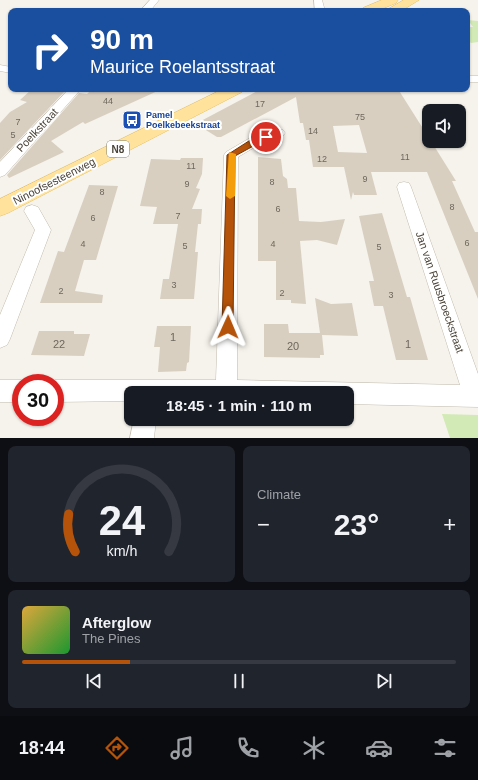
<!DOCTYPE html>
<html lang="en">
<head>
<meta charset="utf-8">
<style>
  body { margin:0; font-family:Helvetica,sans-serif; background:#20242c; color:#f1f3f6; height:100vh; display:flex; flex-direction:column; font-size:15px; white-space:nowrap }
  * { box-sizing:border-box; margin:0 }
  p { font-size:13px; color:#9ea1a6 }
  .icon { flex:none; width:22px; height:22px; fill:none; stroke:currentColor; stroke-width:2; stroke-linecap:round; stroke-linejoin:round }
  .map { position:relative; height:438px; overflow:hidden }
  .drawer { display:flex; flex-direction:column; gap:8px; padding:8px; background:#0d0f14; flex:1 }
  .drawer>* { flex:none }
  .guide { position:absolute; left:8px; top:8px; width:462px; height:84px; border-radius:8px; box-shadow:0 1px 3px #0004; background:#1a4fa0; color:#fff; overflow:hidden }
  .tools { position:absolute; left:422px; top:104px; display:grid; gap:8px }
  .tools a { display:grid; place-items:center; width:44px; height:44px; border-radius:8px; background:#171b24; box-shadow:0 1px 3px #0004; font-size:20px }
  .speed { position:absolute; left:12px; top:374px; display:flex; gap:8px; font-size:20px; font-weight:700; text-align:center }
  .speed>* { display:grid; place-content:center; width:52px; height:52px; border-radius:50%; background:#171b24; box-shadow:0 1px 3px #0004; line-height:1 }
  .speed .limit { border:6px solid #d22; background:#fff; color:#111 }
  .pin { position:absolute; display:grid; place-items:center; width:34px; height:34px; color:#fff; margin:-17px; border:2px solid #fff; border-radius:50%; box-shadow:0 1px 4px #0007 }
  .me { position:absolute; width:44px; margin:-22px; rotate:1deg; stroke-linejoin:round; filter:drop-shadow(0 0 3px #0008) }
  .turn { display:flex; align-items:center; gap:14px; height:84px; padding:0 16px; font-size:18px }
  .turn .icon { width:52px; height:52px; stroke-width:2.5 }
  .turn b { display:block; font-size:28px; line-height:34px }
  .big { font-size:30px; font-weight:600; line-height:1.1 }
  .drawer .tile { flex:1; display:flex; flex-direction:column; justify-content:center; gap:6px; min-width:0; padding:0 14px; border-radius:8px; background:#20242c }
  .drawer .dial { align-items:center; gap:0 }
  .dial svg { height:104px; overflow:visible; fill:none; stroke:#363941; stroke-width:7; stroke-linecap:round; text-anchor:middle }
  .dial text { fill:#f1f3f6; stroke:none }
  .song { display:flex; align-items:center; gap:12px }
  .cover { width:48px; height:48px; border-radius:6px; background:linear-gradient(135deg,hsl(40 70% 55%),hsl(130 70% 35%)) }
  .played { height:4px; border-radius:2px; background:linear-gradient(90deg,#b45309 25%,#363941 25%) }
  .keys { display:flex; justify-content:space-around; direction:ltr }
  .heat { display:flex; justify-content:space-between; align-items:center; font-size:22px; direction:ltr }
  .drawer .tiles { flex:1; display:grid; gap:8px; grid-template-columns:1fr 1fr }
  .tile:last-child { grid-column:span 2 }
  .trip { position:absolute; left:124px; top:386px; width:230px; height:40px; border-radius:8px; background:#171b24; box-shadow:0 1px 3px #0004; font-weight:600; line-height:40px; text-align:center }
  .menu { display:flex; height:64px; justify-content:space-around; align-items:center; background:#090b0e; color:#9ea1a6 }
  .menu .icon { width:28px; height:28px }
  .menu .on { color:#b45309 }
  .menu b { font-size:18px; color:#f1f3f6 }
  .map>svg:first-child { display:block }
  .green { fill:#d2eab5 }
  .building { fill:#d8cfc1; fill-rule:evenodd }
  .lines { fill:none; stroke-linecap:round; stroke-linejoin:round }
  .street-casing { stroke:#c2bbae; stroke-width:1 }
  .primary-casing { stroke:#e6c16a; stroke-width:1 }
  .street { fill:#fff; fill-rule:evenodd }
  .primary { fill:#ffe39c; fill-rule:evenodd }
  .route { fill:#b45309; stroke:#753606 }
  .slow { fill:#f59e0b }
  .labels { text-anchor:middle; stroke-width:4; stroke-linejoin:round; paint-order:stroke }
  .number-label { font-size:9px; fill:#6e675b }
  .far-transit-label { font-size:9px; font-weight:bold; fill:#164399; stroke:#fff; text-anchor:start }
  .shield { fill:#fff; stroke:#817c74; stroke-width:1 }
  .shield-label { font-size:10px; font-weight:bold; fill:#4b4439 }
  .street-label { font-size:11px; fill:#4b4439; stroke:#fff }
  .near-number-label { font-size:11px; fill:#6e675b }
</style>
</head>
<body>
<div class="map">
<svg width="478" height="438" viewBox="0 0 478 438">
  <rect width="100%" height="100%" fill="#f6f3ec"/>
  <g class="green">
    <path d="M 468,20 L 478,21 L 478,42 L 471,43 L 467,39 L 467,27 L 473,27 Z"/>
    <path d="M 442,414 L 478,415 L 478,438 L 450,438 Z"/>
  </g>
  <g class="building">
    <path d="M 32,89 L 65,91 L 0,160 L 0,123 L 10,112 L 27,102 L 20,100 Z"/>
    <path d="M 92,89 L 162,89 L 85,124 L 83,122 L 51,141 L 64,152 L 9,178 L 7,175 L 79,93 L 87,94 Z"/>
    <path d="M 261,89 L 398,89 L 429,138 L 429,141 L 431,141 L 456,181 L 452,181 L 475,232 L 478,232 L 478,299 L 427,172 L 371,172 L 377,195 L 354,195 L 353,192 L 351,200 L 344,167 L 313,167 L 309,140 L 306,140 L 303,123 L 300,123 L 296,97 L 221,137 L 217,137 L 201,127 L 204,126 L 199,122 ZM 359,125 L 367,153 L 338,152 L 333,126 Z"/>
    <path d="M 258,157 L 281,159 L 283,176 L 287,179 L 288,188 L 296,188 L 299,221 L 321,222 L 345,219 L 337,245 L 317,240 L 300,241 L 306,304 L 291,303 L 291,300 L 276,300 L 276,261 L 258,261 Z"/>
    <path d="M 181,158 L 203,158 L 202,174 L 196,188 L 200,189 L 192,209 L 202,209 L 201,224 L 198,224 L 195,252 L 198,252 L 194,299 L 160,299 L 163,279 L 169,279 L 178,224 L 153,224 L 157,207 L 140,206 L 151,159 L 180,160 Z"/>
    <path d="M 89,185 L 118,186 L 96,260 L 84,260 L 75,291 L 103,295 L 102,303 L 40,303 L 58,251 L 64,252 Z"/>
    <path d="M 382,213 L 407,297 L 410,297 L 428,360 L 396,360 L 383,306 L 374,306 L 369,281 L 374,281 L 359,216 Z"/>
    <path d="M 315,298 L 331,304 L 352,303 L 358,336 L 322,335 L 324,355 L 320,355 L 320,358 L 264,357 L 264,324 L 288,324 L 289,333 L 320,333 Z"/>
    <path d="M 157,326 L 191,326 L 189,362 L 187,363 L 186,371 L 158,372 L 160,347 L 154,347 Z"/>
    <path d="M 39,331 L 74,331 L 74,334 L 90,334 L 84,356 L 31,355 Z"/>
  </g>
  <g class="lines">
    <g class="street-casing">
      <g id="street">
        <path d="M 150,0 L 159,0 L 150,11 L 140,11 Z"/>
        <path d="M 314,0 L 322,0 L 325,11 L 315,11 Z"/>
        <path d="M 0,65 L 11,67 L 11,73 L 0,71 Z"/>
        <rect x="467" y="76" width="11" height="6"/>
        <path d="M 69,89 L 81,89 L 5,175 L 0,177 L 0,162 Z"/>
        <path d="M 278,129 L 283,130 L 285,133 L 283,136 L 260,144 L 238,157 L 237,380 L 460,385 L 397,187 L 399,183 L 404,182 L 409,183 L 411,187 L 478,374 L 478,407 L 347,404 L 347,393 L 131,393 L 131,401 L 55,402 L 55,383 L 49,383 L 55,380 L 216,380 L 224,155 L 226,152 L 250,138 Z"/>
        <path d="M 32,205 L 38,207 L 51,230 L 10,339 L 7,345 L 0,348 L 0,315 L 35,230 L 24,211 L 26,207 Z"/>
        <path d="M 0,380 L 21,380 L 27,383 L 21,383 L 21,402 L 0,402 Z"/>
        <path d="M 134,419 L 156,419 L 154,438 L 130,438 Z"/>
      </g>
    </g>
    <g class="primary-casing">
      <g id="primary">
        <path d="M 382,0 L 398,0 L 396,3 L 377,11 L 361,11 L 363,8 Z"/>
        <path d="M 404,0 L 419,0 L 401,11 L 385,11 Z"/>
        <path d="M 223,89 L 244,89 L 242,92 L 8,213 L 0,216 L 0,199 Z"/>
      </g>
    </g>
    <use href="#street" class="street"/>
    <use href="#primary" class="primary"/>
  </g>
  <path class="route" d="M 264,135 L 270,137 L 235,156 L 233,327 L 232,331 L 228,332 L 224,331 L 222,327 L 227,155 L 252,139 Z"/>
  <path class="slow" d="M 229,152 L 236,154 L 235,196 L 230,199 L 226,196 Z"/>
  <defs>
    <g id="bus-square" transform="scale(1)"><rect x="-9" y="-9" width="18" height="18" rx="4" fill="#1a4fb4" stroke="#fff"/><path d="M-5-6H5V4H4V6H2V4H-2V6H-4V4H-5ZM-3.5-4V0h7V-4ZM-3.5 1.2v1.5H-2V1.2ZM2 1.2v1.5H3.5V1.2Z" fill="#fff"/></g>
  </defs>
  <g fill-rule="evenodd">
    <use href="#bus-square" x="132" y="120"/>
  </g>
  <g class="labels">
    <g class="number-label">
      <text x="108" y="104">44</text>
      <text x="260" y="107">17</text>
      <text x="360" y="120">75</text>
      <text x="18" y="125">7</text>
      <text x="313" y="134">14</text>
      <text x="13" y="138">5</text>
      <text x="405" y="160">11</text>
      <text x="322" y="162">12</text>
      <text x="191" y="169">11</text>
      <text x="365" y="182">9</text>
      <text x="272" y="185">8</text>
      <text x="187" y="187">9</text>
      <text x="102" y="195">8</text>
      <text x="452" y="210">8</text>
      <text x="278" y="212">6</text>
      <text x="178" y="219">7</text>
      <text x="93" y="221">6</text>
      <text x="467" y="246">6</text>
      <text x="83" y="247">4</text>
      <text x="273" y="247">4</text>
      <text x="185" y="249">5</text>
      <text x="379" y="250">5</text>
      <text x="174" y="288">3</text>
      <text x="61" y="294">2</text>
      <text x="282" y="296">2</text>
      <text x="391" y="298">3</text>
    </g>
    <g class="far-transit-label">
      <text x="146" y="118">Pamel<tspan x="146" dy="10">Poelkebeekstraat</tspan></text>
    </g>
    <rect class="shield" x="107" y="141" width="22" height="16" rx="3"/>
    <g class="shield-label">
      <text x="118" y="153">N8</text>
    </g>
    <g class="street-label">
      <text transform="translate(37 130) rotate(-47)" y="4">Poelkstraat</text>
      <text transform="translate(54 181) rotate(-27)" y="4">Ninoofsesteenweg</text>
      <text transform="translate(440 292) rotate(71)" y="4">Jan van Ruusbroeckstraat</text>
    </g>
    <g class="near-number-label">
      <text x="173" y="341">1</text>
      <text x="59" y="348">22</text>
      <text x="408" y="348">1</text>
      <text x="293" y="350">20</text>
    </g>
  </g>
</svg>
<div class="tools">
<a><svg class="icon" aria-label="sound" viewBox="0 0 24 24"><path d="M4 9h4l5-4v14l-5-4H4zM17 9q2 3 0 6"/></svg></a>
</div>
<div class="speed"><div class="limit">30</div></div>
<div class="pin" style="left:266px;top:137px;background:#d93025"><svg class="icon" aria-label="arrive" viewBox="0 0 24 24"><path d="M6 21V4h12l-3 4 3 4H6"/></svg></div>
<svg class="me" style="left:228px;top:327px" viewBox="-20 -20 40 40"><path d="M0-17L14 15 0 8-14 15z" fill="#b45309" stroke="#fff" stroke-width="4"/></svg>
<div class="trip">18:45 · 1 min · 110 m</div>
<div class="guide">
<div class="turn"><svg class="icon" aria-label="right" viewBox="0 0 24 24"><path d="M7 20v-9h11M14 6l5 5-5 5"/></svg><div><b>90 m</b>Maurice Roelantsstraat</div></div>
</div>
</div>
<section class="drawer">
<div class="tiles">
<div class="tile dial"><svg viewBox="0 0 100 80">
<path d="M14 69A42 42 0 1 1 86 69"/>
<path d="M14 69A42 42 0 0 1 9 40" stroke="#b45309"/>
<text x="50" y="56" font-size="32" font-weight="700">24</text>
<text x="50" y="72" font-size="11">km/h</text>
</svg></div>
<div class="tile"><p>Climate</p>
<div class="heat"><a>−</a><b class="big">23°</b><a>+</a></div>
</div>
<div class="tile">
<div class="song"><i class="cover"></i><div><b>Afterglow</b><p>The Pines</p></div></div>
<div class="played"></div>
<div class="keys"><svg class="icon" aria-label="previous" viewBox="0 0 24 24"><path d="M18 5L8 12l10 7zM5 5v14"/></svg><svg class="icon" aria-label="pause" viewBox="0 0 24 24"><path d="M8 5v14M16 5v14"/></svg><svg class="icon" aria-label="next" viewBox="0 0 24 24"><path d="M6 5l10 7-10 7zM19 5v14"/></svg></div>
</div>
</div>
</section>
<nav class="menu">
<b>18:44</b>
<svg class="icon on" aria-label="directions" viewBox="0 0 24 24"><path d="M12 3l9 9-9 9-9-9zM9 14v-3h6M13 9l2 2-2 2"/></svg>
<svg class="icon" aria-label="music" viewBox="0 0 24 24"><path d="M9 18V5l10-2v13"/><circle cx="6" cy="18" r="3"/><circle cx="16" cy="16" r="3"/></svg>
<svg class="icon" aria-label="phone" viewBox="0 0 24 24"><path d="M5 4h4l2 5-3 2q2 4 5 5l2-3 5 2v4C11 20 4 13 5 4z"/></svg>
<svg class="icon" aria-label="climate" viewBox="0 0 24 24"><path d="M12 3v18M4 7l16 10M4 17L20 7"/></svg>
<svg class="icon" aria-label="car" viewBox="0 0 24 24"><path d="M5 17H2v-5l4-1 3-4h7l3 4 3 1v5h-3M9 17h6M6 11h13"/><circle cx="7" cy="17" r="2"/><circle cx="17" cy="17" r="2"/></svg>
<svg class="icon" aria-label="filters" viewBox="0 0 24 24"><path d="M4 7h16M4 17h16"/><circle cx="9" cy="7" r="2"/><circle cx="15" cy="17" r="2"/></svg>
</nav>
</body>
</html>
